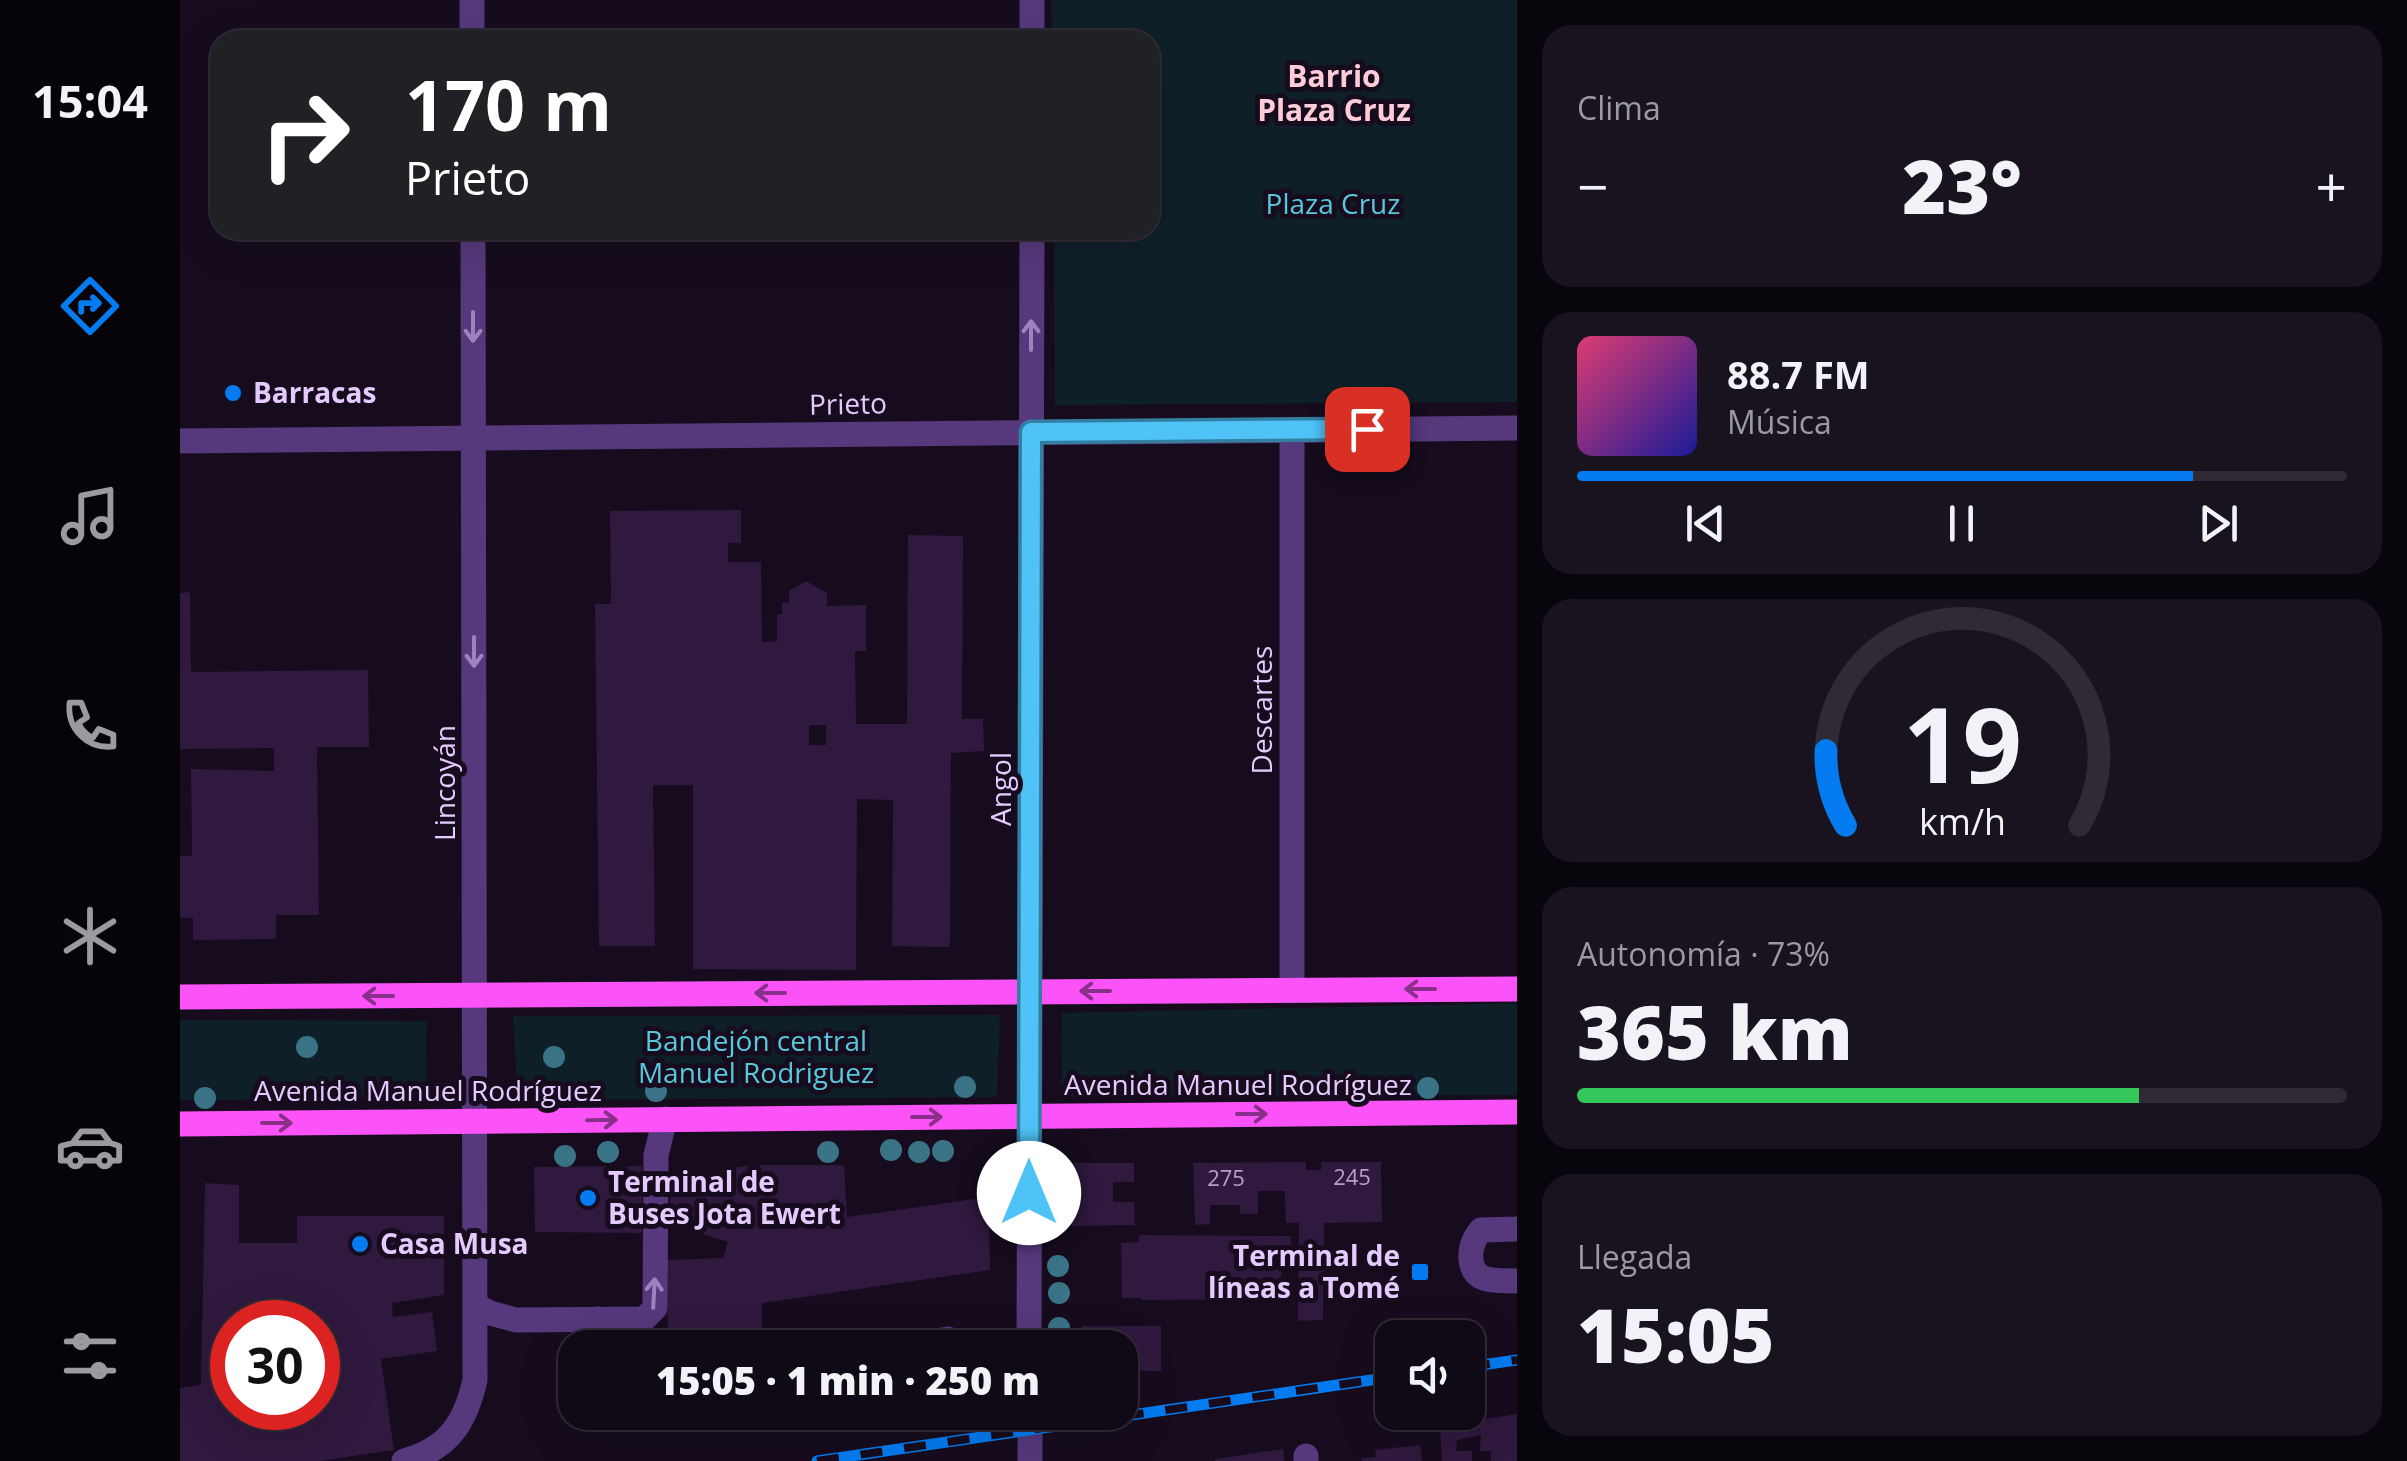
<!DOCTYPE html>
<html lang="es">
<head>
<meta charset="utf-8">
<style>
  body { margin:0; font-family:"Open Sans",sans-serif; background:#19121f; color:#f1f3f6; height:100vh; display:flex; flex-direction:column; font-size:38px; white-space:nowrap }
  * { box-sizing:border-box; margin:0 }
  p { font-size:32px; color:#9c9aa1 }
  .icon { flex:none; width:55px; height:55px; fill:none; stroke:currentColor; stroke-width:2; stroke-linecap:round; stroke-linejoin:round }
  .map { position:relative; flex:1; overflow:hidden }
  .sheet { display:flex; flex-direction:column; gap:25px; padding:25px; background:#09050c; width:890px }
  .sheet>* { flex:none }
  .hud { position:absolute; left:30px; top:30px; width:950px; height:210px; border-radius:30px; box-shadow:0 10px 40px #0002,0 0 0 2px #302a35; background:#202124; color:#fff; overflow:hidden }
  .tools { position:absolute; left:1195px; top:1320px; display:grid; gap:20px }
  .tools a { display:grid; place-items:center; width:110px; height:110px; border-radius:20px; background:#100916; box-shadow:0 10px 40px #0002,0 0 0 2px #302a35; font-size:50px }
  .speed { position:absolute; left:30px; top:1300px; display:flex; gap:20px; font-size:50px; font-weight:700; text-align:center }
  .speed>* { display:grid; place-content:center; width:130px; height:130px; border-radius:50%; background:#100916; box-shadow:0 10px 40px #0002,0 0 0 2px #302a35; line-height:1 }
  .speed .limit { border:15px solid #d22; background:#fff; color:#111 }
  .pin { position:absolute; display:grid; place-items:center; width:85px; height:85px; color:#fff; margin:-42px; border-radius:20px; box-shadow:0 5px 15px #0006 }
  .me { position:absolute; width:110px; margin:-55px; rotate:0deg; stroke-linejoin:round; filter:drop-shadow(0 0 8px #0008) }
  .turn { display:flex; align-items:center; gap:35px; height:210px; padding:0 30px; font-size:45px }
  .turn .icon { width:130px; height:130px; stroke-width:2.5 }
  .turn b { display:block; font-size:70px; line-height:85px }
  .big { font-size:75px; font-weight:800; line-height:1.1 }
  .sheet .widget { flex:1; display:flex; flex-direction:column; justify-content:center; gap:15px; min-width:0; padding:0 35px; border-radius:30px; background:#19121f }
  .sheet .dial { align-items:center; gap:0 }
  .dial svg { height:260px; overflow:visible; fill:none; stroke:#302a35; stroke-width:7; stroke-linecap:round; text-anchor:middle }
  .dial text { fill:#f1f3f6; stroke:none }
  .song { display:flex; align-items:center; gap:30px }
  .cover { width:120px; height:120px; border-radius:15px; background:linear-gradient(135deg,hsl(340 70% 55%),hsl(240 70% 35%)) }
  .played { height:10px; border-radius:5px; background:linear-gradient(90deg,#047bf0 80%,#302a35 80%) }
  .keys { display:flex; justify-content:space-around; direction:ltr }
  .heat { display:flex; justify-content:space-between; align-items:center; font-size:55px; direction:ltr }
  .charge { height:15px; border-radius:8px; background:linear-gradient(90deg,#34c759 73%,#302a35 0) }
  .trip { position:absolute; left:378px; top:1330px; width:580px; height:100px; border-radius:30px; background:#100916; box-shadow:0 10px 40px #0002,0 0 0 2px #302a35; font-weight:800; line-height:100px; text-align:center }
  main { display:flex; flex:1; min-height:0 }
  .tab-bar { display:flex; flex-direction:column; width:180px; justify-content:space-around; align-items:center; background:#060409; color:#9c9aa1 }
  .tab-bar .icon { width:70px; height:70px }
  .tab-bar .active { color:#047bf0 }
  .tab-bar b { font-size:45px; color:#f1f3f6 }
  .map>svg:first-child { display:block }
  .green { fill:#0f1f28 }
  .building { fill:#2f193e; fill-rule:evenodd }
  .lines { fill:none; stroke-linecap:round; stroke-linejoin:round }
  .minor { stroke:#56387c; stroke-width:25 }
  .major { stroke:#fc53f8; stroke-width:25 }
  .rail-casing { stroke:#047bf0; stroke-width:11 }
  .rail { stroke:#160c1e; stroke-width:8; stroke-dasharray:22; stroke-linecap:butt }
  .tree { fill:#3a7386 }
  .oneway { stroke:#9e81bd }
  .oneway2 { stroke:#89308b }
  .route-casing { stroke:#337fa1; stroke-width:25 }
  .route { stroke:#4fc3f7; stroke-width:18 }
  .poi-dot { fill:#047bf0; stroke:#160c1e; stroke-width:4 }
  .labels { text-anchor:middle; stroke-width:10; stroke-linejoin:round; paint-order:stroke }
  .number-label { font-size:22px; fill:#b89ece }
  .park-label { font-size:28px; fill:#58c8dc; stroke:#160c1e }
  .poi-label { font-size:28px; font-weight:bold; fill:#e5cafe; stroke:#160c1e; text-anchor:start }
  .street-label { font-size:28px; fill:#e5cafe; stroke:#160c1e }
  .neighbourhood-label { font-size:30px; font-weight:bold; fill:#feccd8; stroke:#160c1e }
</style>
</head>
<body>
<main>
<nav class="tab-bar">
<b>15:04</b>
<svg class="icon active" aria-label="directions" viewBox="0 0 24 24"><path d="M12 3l9 9-9 9-9-9zM9 14v-3h6M13 9l2 2-2 2"/></svg>
<svg class="icon" aria-label="music" viewBox="0 0 24 24"><path d="M9 18V5l10-2v13"/><circle cx="6" cy="18" r="3"/><circle cx="16" cy="16" r="3"/></svg>
<svg class="icon" aria-label="phone" viewBox="0 0 24 24"><path d="M5 4h4l2 5-3 2q2 4 5 5l2-3 5 2v4C11 20 4 13 5 4z"/></svg>
<svg class="icon" aria-label="climate" viewBox="0 0 24 24"><path d="M12 3v18M4 7l16 10M4 17L20 7"/></svg>
<svg class="icon" aria-label="car" viewBox="0 0 24 24"><path d="M5 17H2v-5l4-1 3-4h7l3 4 3 1v5h-3M9 17h6M6 11h13"/><circle cx="7" cy="17" r="2"/><circle cx="17" cy="17" r="2"/></svg>
<svg class="icon" aria-label="filters" viewBox="0 0 24 24"><path d="M4 7h16M4 17h16"/><circle cx="9" cy="7" r="2"/><circle cx="15" cy="17" r="2"/></svg>
</nav>
<div class="map">
<svg width="1337" height="1461" viewBox="0 0 1337 1461">
  <rect width="100%" height="100%" fill="#160c1e"/>
  <g class="green">
    <path d="M 871,0 L 1337,0 L 1337,402 L 875,405 L 874,230 L 970,230 L 970,40 L 872,40 Z"/>
    <path d="M 1337,1003 L 1337,1095 L 881,1097 L 882,1013 Z"/>
    <path d="M 820,1015 L 817,1097 L 338,1100 L 333,1016 Z"/>
    <path d="M 0,1020 L 247,1021 L 246,1098 L 0,1100 Z"/>
  </g>
  <g class="building">
    <path d="M 561,510 L 561,543 L 548,543 L 548,562 L 581,562 L 582,642 L 597,641 L 597,614 L 602,614 L 602,603 L 609,603 L 609,591 L 626,581 L 647,593 L 647,606 L 686,605 L 686,651 L 675,651 L 676,724 L 727,724 L 728,535 L 783,536 L 782,719 L 803,719 L 804,751 L 771,753 L 770,947 L 712,946 L 713,800 L 677,799 L 676,970 L 513,969 L 513,785 L 473,785 L 475,946 L 419,946 L 415,604 L 431,604 L 430,511 ZM 629,725 L 646,725 L 646,745 L 629,745 Z"/>
    <path d="M 10,592 L 11,672 L 188,670 L 189,747 L 137,747 L 139,915 L 96,915 L 96,939 L 13,940 L 13,918 L 0,918 L 0,856 L 12,856 L 11,769 L 94,771 L 94,748 L 0,749 L 0,593 Z"/>
    <path d="M 1126,1162 L 1126,1170 L 1141,1170 L 1141,1162 L 1201,1162 L 1202,1222 L 1144,1223 L 1143,1320 L 1118,1321 L 1119,1223 L 1106,1223 L 1105,1191 L 1078,1191 L 1078,1214 L 1060,1214 L 1060,1205 L 1030,1205 L 1030,1224 L 1015,1225 L 1013,1163 Z"/>
    <path d="M 890,1163 L 954,1163 L 954,1182 L 933,1182 L 933,1202 L 954,1202 L 955,1225 L 891,1226 Z"/>
    <path d="M 575,1165 L 664,1165 L 667,1217 L 809,1197 L 810,1270 L 582,1303 L 582,1332 L 488,1334 L 487,1260 L 543,1258 L 548,1242 L 514,1231 L 498,1220 L 491,1209 L 490,1200 L 493,1193 L 502,1185 L 517,1178 L 552,1168 Z"/>
    <path d="M 462,1166 L 462,1233 L 355,1232 L 354,1167 Z"/>
    <path d="M 25,1183 L 59,1185 L 59,1243 L 117,1243 L 117,1216 L 264,1216 L 264,1295 L 212,1303 L 213,1317 L 252,1312 L 257,1351 L 201,1359 L 214,1450 L 140,1461 L 0,1461 L 0,1388 L 21,1385 ZM 52,1322 L 138,1322 L 138,1408 L 52,1408 Z"/>
    <path d="M 959,1235 L 1111,1236 L 1111,1262 L 1101,1262 L 1101,1299 L 961,1300 L 961,1298 L 942,1298 L 941,1243 L 959,1242 Z"/>
    <path d="M 902,1326 L 981,1326 L 981,1371 L 940,1371 L 940,1348 L 902,1348 Z"/>
    <path d="M 1337,1414 L 1337,1461 L 1311,1461 L 1311,1451 L 1300,1451 L 1301,1435 L 1277,1440 L 1276,1451 L 1292,1451 L 1292,1461 L 1262,1461 L 1260,1426 Z"/>
    <path d="M 1240,1445 L 1242,1461 L 1182,1461 L 1182,1458 L 1196,1457 L 1195,1450 Z"/>
    <path d="M 1103,1449 L 1104,1461 L 1035,1461 L 1035,1459 Z"/>
  </g>
  <g class="lines">
    <g class="minor">
      <path d="M 292,0 L 292,40"/>
      <path d="M 852,40 L 852,0"/>
      <path d="M 1112,430 L 1112,990"/>
      <path d="M 0,441 L 1337,428"/>
      <path d="M 1337,1229 L 1301,1230 C 1293,1240 1290,1248 1291,1260 C 1294,1285 1318,1280 1337,1281"/>
      <path d="M 295,1305 L 310,1313 L 336,1320 L 464,1319 L 475,1308 L 476,1155 L 485,1119"/>
      <path d="M 418,1319 L 437,1348"/>
      <path d="M 716,1348 L 768,1339"/>
      <path d="M 849,1348 L 852,230"/>
      <path d="M 850,1412 L 850,1461"/>
      <path d="M 1126,1456 L 1126,1461"/>
      <path d="M 224,1461 C 268,1449 285,1424 295,1380 L 293,230"/>
    </g>
    <g class="major">
      <path d="M 0,997 L 1337,989"/>
      <path d="M 0,1124 L 1337,1112"/>
    </g>
    <g class="rail-casing">
      <g id="rail">
        <path d="M 1288,1367 L 1337,1360"/>
        <path d="M 637,1461 L 1212,1377"/>
      </g>
    </g>
    <use href="#rail" class="rail"/>
  </g>
  <g class="tree">
    <circle cx="127" cy="1047" r="11"/>
    <circle cx="374" cy="1057" r="11"/>
    <circle cx="785" cy="1087" r="11"/>
    <circle cx="1248" cy="1088" r="11"/>
    <circle cx="476" cy="1091" r="11"/>
    <circle cx="378" cy="1094" r="11"/>
    <circle cx="25" cy="1098" r="11"/>
    <circle cx="711" cy="1150" r="11"/>
    <circle cx="763" cy="1151" r="11"/>
    <circle cx="428" cy="1152" r="11"/>
    <circle cx="648" cy="1152" r="11"/>
    <circle cx="739" cy="1152" r="11"/>
    <circle cx="385" cy="1156" r="11"/>
    <circle cx="878" cy="1266" r="11"/>
    <circle cx="879" cy="1293" r="11"/>
    <circle cx="879" cy="1328" r="11"/>
  </g>
  <defs><path id="oneway-shaft" d="M-6 0H5M1.5-3L5.5 0L1.5 3" fill="none" stroke-width="1.6" stroke-linecap="round" stroke-linejoin="round" transform="scale(2.5)"/></defs>
  <g class="oneway">
    <use href="#oneway-shaft" transform="translate(293 327) rotate(90)"/>
    <use href="#oneway-shaft" transform="translate(851 335) rotate(-90)"/>
    <use href="#oneway-shaft" transform="translate(294 652) rotate(90)"/>
    <use href="#oneway-shaft" transform="translate(474 1293) rotate(-87)"/>
  </g>
  <g class="oneway2">
    <use href="#oneway-shaft" transform="translate(1240 989) rotate(180)"/>
    <use href="#oneway-shaft" transform="translate(915 991) rotate(180)"/>
    <use href="#oneway-shaft" transform="translate(590 993) rotate(180)"/>
    <use href="#oneway-shaft" transform="translate(198 996) rotate(180)"/>
    <use href="#oneway-shaft" transform="translate(1072 1114)"/>
    <use href="#oneway-shaft" transform="translate(747 1117)"/>
    <use href="#oneway-shaft" transform="translate(422 1120) rotate(-1)"/>
    <use href="#oneway-shaft" transform="translate(97 1123)"/>
  </g>
  <g class="lines">
    <g class="route-casing">
      <path id="route" d="M 849,1193 L 851,432 L 1187,429"/>
    </g>
    <use href="#route" class="route"/>
  </g>
  <g class="poi-dot">
    <circle cx="53" cy="393" r="10"/>
    <circle cx="408" cy="1198" r="10"/>
    <circle cx="180" cy="1244" r="10"/>
    <rect x="1230" y="1262" width="20" height="20" rx="5"/>
  </g>
  <g class="labels">
    <g class="number-label">
      <text x="1172" y="1185">245</text>
      <text x="1046" y="1186">275</text>
    </g>
    <g class="park-label">
      <text x="1153" y="214">Plaza Cruz</text>
      <text x="576" y="1051">Bandejón central<tspan x="576" dy="32">Manuel Rodriguez</tspan></text>
    </g>
    <g class="poi-label">
      <text x="73" y="403">Barracas</text>
      <text x="428" y="1192">Terminal de<tspan x="428" dy="32">Buses Jota Ewert</tspan></text>
      <text x="200" y="1254">Casa Musa</text>
      <text x="1220" y="1266" text-anchor="end">Terminal de<tspan x="1220" dy="32">líneas a Tomé</tspan></text>
    </g>
    <g class="street-label">
      <text transform="translate(668 404) rotate(-1)" y="10">Prieto</text>
      <text transform="translate(1082 710) rotate(-90)" y="10">Descartes</text>
      <text transform="translate(265 783) rotate(-90)" y="10">Lincoyán</text>
      <text transform="translate(821 789) rotate(-90)" y="10">Angol</text>
      <text x="1058" y="1095">Avenida Manuel Rodríguez</text>
      <text x="248" y="1101">Avenida Manuel Rodríguez</text>
    </g>
    <g class="neighbourhood-label">
      <text x="1154" y="87">Barrio<tspan x="1154" dy="34">Plaza Cruz</tspan></text>
    </g>
  </g>
</svg>
<div class="tools">
<a><svg class="icon" aria-label="sound" viewBox="0 0 24 24"><path d="M4 9h4l5-4v14l-5-4H4zM17 9q2 3 0 6"/></svg></a>
</div>
<div class="speed"><div class="limit">30</div></div>
<div class="pin" style="left:1187px;top:429px;background:#d93025"><svg class="icon" aria-label="arrive" viewBox="0 0 24 24"><path d="M6 21V4h12l-3 4 3 4H6"/></svg></div>
<svg class="me" style="left:849px;top:1193px" viewBox="-20 -20 40 40"><circle r="19" fill="#fff"/><path d="M0-13L10 11 0 6-10 11z" fill="#4fc3f7"/></svg>
<div class="trip">15:05 · 1 min · 250 m</div>
<div class="hud">
<div class="turn"><svg class="icon" aria-label="right" viewBox="0 0 24 24"><path d="M7 20v-9h11M14 6l5 5-5 5"/></svg><div><b>170 m</b>Prieto</div></div>
</div>
</div>
<section class="sheet">
<div class="widget"><p>Clima</p>
<div class="heat"><a>−</a><b class="big">23°</b><a>+</a></div>
</div>
<div class="widget">
<div class="song"><i class="cover"></i><div><b>88.7 FM</b><p>Música</p></div></div>
<div class="played"></div>
<div class="keys"><svg class="icon" aria-label="previous" viewBox="0 0 24 24"><path d="M18 5L8 12l10 7zM5 5v14"/></svg><svg class="icon" aria-label="pause" viewBox="0 0 24 24"><path d="M8 5v14M16 5v14"/></svg><svg class="icon" aria-label="next" viewBox="0 0 24 24"><path d="M6 5l10 7-10 7zM19 5v14"/></svg></div>
</div>
<div class="widget dial"><svg viewBox="0 0 100 80">
<path d="M14 69A42 42 0 1 1 86 69"/>
<path d="M14 69A42 42 0 0 1 8 46" stroke="#047bf0"/>
<text x="50" y="56" font-size="32" font-weight="700">19</text>
<text x="50" y="72" font-size="11">km/h</text>
</svg></div>
<div class="widget"><p>Autonomía · 73%</p><b class="big">365 km</b><div class="charge"></div></div>
<div class="widget"><p>Llegada</p><b class="big">15:05</b></div>
</section>
</main>
</body>
</html>
